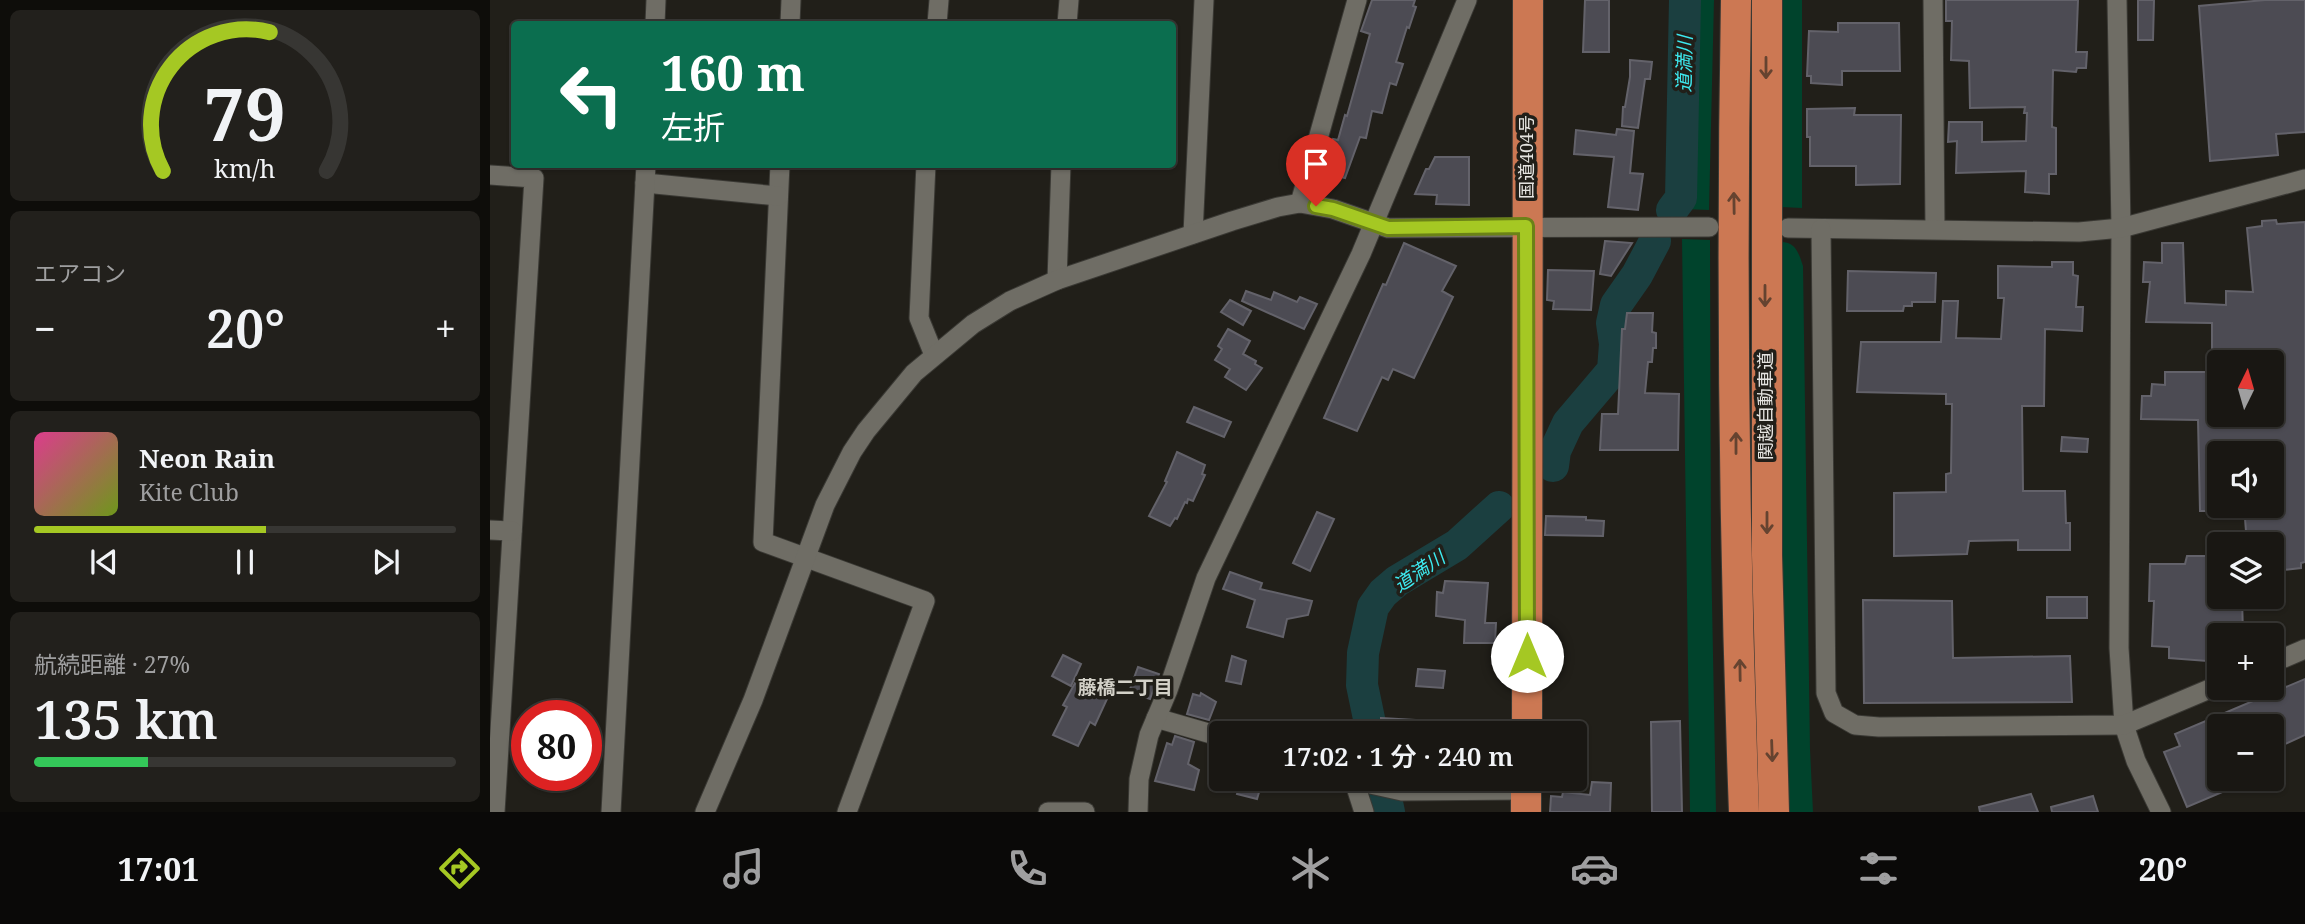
<!DOCTYPE html>
<html lang="ja">
<head>
<meta charset="utf-8">
<style>
  body { margin:0; font-family:"Noto Serif","Noto Sans JP",serif; background:#22201c; color:#f1f3f6; height:100vh; display:flex; flex-direction:column; font-size:26px; white-space:nowrap }
  * { box-sizing:border-box; margin:0 }
  p { font-size:23px; color:#9f9fa0 }
  .icon { flex:none; width:38px; height:38px; fill:none; stroke:currentColor; stroke-width:2; stroke-linecap:round; stroke-linejoin:round }
  .map { position:relative; flex:1; overflow:hidden }
  .side { display:flex; flex-direction:column; gap:10px; padding:10px; background:#0e0d0a; width:490px }
  .side>* { flex:none }
  .guide { position:absolute; left:21px; top:21px; width:665px; height:147px; border-radius:7px; box-shadow:0 2px 5px #0004,0 0 0 2px #373633; background:#0b6e4f; color:#fff; overflow:hidden }
  .needle { width:46px; rotate:5deg }
  .buttons { position:absolute; left:1717px; top:350px; display:grid; gap:14px }
  .buttons a { display:grid; place-items:center; width:77px; height:77px; border-radius:7px; background:#191713; box-shadow:0 2px 5px #0004,0 0 0 2px #373633; font-size:35px }
  .speed { position:absolute; left:21px; top:700px; display:flex; gap:14px; font-size:35px; font-weight:700; text-align:center }
  .speed>* { display:grid; place-content:center; width:91px; height:91px; border-radius:50%; background:#191713; box-shadow:0 2px 5px #0004,0 0 0 2px #373633; line-height:1 }
  .speed .limit { border:10px solid #d22; background:#fff; color:#111 }
  .pin { position:absolute; display:grid; place-items:center; width:60px; height:60px; color:#fff; margin:-72px -30px; border-radius:50% 50% 50% 0; rotate:-45deg; box-shadow:0 0 7px #0007 }
  .pin .icon { rotate:45deg }
  .me { position:absolute; width:77px; margin:-38px; rotate:0deg; stroke-linejoin:round; filter:drop-shadow(0 0 5px #0008) }
  .turn { display:flex; align-items:center; gap:24px; height:147px; padding:0 35px; font-size:32px }
  .turn .icon { width:91px; height:91px; stroke-width:2.5 }
  .turn b { display:block; font-size:49px; line-height:60px }
  .big { font-size:52px; font-weight:600; line-height:1.1 }
  .side .tile { flex:1; display:flex; flex-direction:column; justify-content:center; gap:10px; min-width:0; padding:0 24px; border-radius:10px; background:#22201c }
  .side .dial { align-items:center; gap:0 }
  .dial svg { height:182px; overflow:visible; fill:none; stroke:#373633; stroke-width:7; stroke-linecap:round; text-anchor:middle }
  .dial text { fill:#f1f3f6; stroke:none }
  .song { display:flex; align-items:center; gap:21px }
  .cover { width:84px; height:84px; border-radius:10px; background:linear-gradient(135deg,hsl(330 70% 55%),hsl(80 70% 35%)) }
  .played { height:7px; border-radius:4px; background:linear-gradient(90deg,#a5c823 55%,#373633 55%) }
  .keys { display:flex; justify-content:space-around; direction:ltr }
  .heat { display:flex; justify-content:space-between; align-items:center; font-size:38px; direction:ltr }
  .charge { height:10px; border-radius:5px; background:linear-gradient(90deg,#34c759 27%,#373633 0) }
  .trip { position:absolute; left:719px; top:721px; width:378px; height:70px; border-radius:7px; background:#191713; box-shadow:0 2px 5px #0004,0 0 0 2px #373633; font-weight:600; line-height:70px; text-align:center }
  .tabs { display:flex; height:112px; justify-content:space-around; align-items:center; background:#0a0908; color:#9f9fa0 }
  .tabs .icon { width:49px; height:49px }
  .tabs .current { color:#a5c823 }
  .tabs b { font-size:32px; color:#f1f3f6 }
  main { display:flex; flex:1; min-height:0 }
  .map>svg:first-child { display:block }
  .green { fill:#00432c }
  .lines { fill:none; stroke-linecap:round; stroke-linejoin:round }
  .river { stroke:#1b3f40; stroke-width:32 }
  .building { fill:#4c4b53; stroke:#63626a; stroke-width:2 }
  .minor-casing { stroke:#3a3934; stroke-width:21 }
  .highway-casing { stroke:#3a3934; stroke-width:32 }
  .minor { stroke:#6f6d65; stroke-width:19 }
  .highway { stroke:#cc7853; stroke-width:30 }
  .oneway { stroke:#654330 }
  .route-casing { stroke:#6b8217; stroke-width:18 }
  .route { stroke:#a5c823; stroke-width:12 }
  .labels { text-anchor:middle; stroke-width:7; stroke-linejoin:round; paint-order:stroke }
  .street-label { font-size:18px; fill:#e5e4e0; stroke:#211f19 }
  .water-label { font-size:19px; font-style:italic; fill:#3de9ef; stroke:#211f19 }
  .neighbourhood-label { font-size:19px; font-weight:bold; fill:#d3d1c8; stroke:#211f19 }
</style>
</head>
<body>
<main>
<section class="side">
<div class="tile dial"><svg viewBox="0 0 100 80">
<path d="M14 69A42 42 0 1 1 86 69"/>
<path d="M14 69A42 42 0 0 1 61 8" stroke="#a5c823"/>
<text x="50" y="56" font-size="32" font-weight="700">79</text>
<text x="50" y="72" font-size="11">km/h</text>
</svg></div>
<div class="tile"><p>エアコン</p>
<div class="heat"><a>−</a><b class="big">20°</b><a>+</a></div>
</div>
<div class="tile">
<div class="song"><i class="cover"></i><div><b>Neon Rain</b><p>Kite Club</p></div></div>
<div class="played"></div>
<div class="keys"><svg class="icon" aria-label="previous" viewBox="0 0 24 24"><path d="M18 5L8 12l10 7zM5 5v14"/></svg><svg class="icon" aria-label="pause" viewBox="0 0 24 24"><path d="M8 5v14M16 5v14"/></svg><svg class="icon" aria-label="next" viewBox="0 0 24 24"><path d="M6 5l10 7-10 7zM19 5v14"/></svg></div>
</div>
<div class="tile"><p>航続距離 · 27%</p><b class="big">135 km</b><div class="charge"></div></div>
</section>
<div class="map">
<svg width="1815" height="812" viewBox="0 0 1815 812">
  <rect width="100%" height="100%" fill="#211f19"/>
  <g class="green">
    <path d="M 1198,0 L 1224,0 L 1219,210 L 1194,209 Z"/>
    <path d="M 1291,0 L 1312,0 L 1312,208 L 1291,207 Z"/>
    <path d="M 1192,239 L 1220,240 L 1221,549 L 1226,812 L 1200,812 Z"/>
    <path d="M 1291,242 C 1306,242 1309,254 1313,266 L 1320,749 L 1323,812 L 1298,812 L 1292,646 Z"/>
  </g>
  <g class="lines">
    <g class="river">
      <path d="M 1182,210 L 1191,198 L 1195,0"/>
      <path d="M 1063,466 L 1065,451 L 1078,423 L 1123,370 L 1125,344 L 1122,323 L 1126,305 L 1147,275 L 1165,241"/>
      <path d="M 882,733 L 872,685 L 873,653 L 883,607 L 893,593 L 907,581 L 967,545 L 1009,507"/>
      <path d="M 892,779 L 899,812"/>
    </g>
  </g>
  <g class="building">
    <path d="M 882,0 L 925,0 L 923,6 L 926,7 L 919,28 L 917,27 L 906,62 L 913,64 L 906,85 L 900,83 L 892,113 L 882,111 L 876,138 L 870,137 L 855,178 L 839,174 L 846,154 L 839,152 L 843,139 L 848,140 L 855,115 L 857,116 L 880,34 L 871,31 Z"/>
    <path d="M 1095,0 L 1119,0 L 1119,52 L 1093,52 Z"/>
    <path d="M 1456,0 L 1588,0 L 1586,52 L 1597,52 L 1596,68 L 1587,68 L 1586,72 L 1563,70 L 1562,127 L 1566,128 L 1566,174 L 1559,174 L 1559,194 L 1535,192 L 1536,171 L 1466,173 L 1467,141 L 1458,142 L 1459,122 L 1492,122 L 1492,142 L 1536,141 L 1537,113 L 1534,113 L 1535,107 L 1480,108 L 1479,61 L 1461,60 L 1462,21 L 1456,21 Z"/>
    <path d="M 1648,0 L 1664,0 L 1663,40 L 1648,40 Z"/>
    <path d="M 1775,0 L 1815,0 L 1815,132 L 1786,134 L 1788,155 L 1720,161 L 1709,6 Z"/>
    <path d="M 1348,23 L 1409,23 L 1410,71 L 1352,71 L 1352,85 L 1321,83 L 1321,76 L 1317,76 L 1319,31 L 1348,32 Z"/>
    <path d="M 1140,60 L 1162,62 L 1160,79 L 1155,79 L 1148,128 L 1132,126 L 1133,107 L 1135,107 L 1140,77 Z"/>
    <path d="M 1365,108 L 1364,115 L 1411,115 L 1410,184 L 1366,185 L 1366,166 L 1320,166 L 1320,137 L 1317,137 L 1317,109 Z"/>
    <path d="M 1127,129 L 1144,131 L 1140,173 L 1153,174 L 1148,210 L 1118,207 L 1124,157 L 1084,154 L 1086,130 L 1126,135 Z"/>
    <path d="M 945,157 L 979,157 L 979,205 L 946,204 L 947,195 L 925,194 L 936,169 L 939,169 Z"/>
    <path d="M 1786,220 L 1787,224 L 1815,222 L 1815,562 L 1811,563 L 1811,568 L 1793,570 L 1793,564 L 1782,565 L 1782,544 L 1757,544 L 1754,506 L 1782,506 L 1782,453 L 1762,453 L 1762,449 L 1729,449 L 1729,511 L 1710,511 L 1708,420 L 1651,419 L 1652,396 L 1661,396 L 1662,384 L 1675,385 L 1675,372 L 1729,372 L 1729,415 L 1782,415 L 1782,362 L 1722,362 L 1722,323 L 1656,322 L 1660,282 L 1653,282 L 1654,262 L 1672,263 L 1672,243 L 1693,243 L 1695,303 L 1736,305 L 1736,291 L 1763,292 L 1757,228 L 1772,226 L 1772,221 Z"/>
    <path d="M 1115,241 L 1142,243 L 1121,276 L 1110,274 Z"/>
    <path d="M 914,243 L 966,266 L 952,291 L 963,297 L 924,378 L 903,369 L 898,380 L 892,377 L 867,431 L 834,418 L 893,284 L 896,285 Z"/>
    <path d="M 1562,262 L 1583,262 L 1583,275 L 1588,276 L 1586,307 L 1593,307 L 1592,331 L 1555,329 L 1554,406 L 1532,406 L 1533,491 L 1575,491 L 1576,523 L 1580,523 L 1580,550 L 1528,550 L 1528,540 L 1479,541 L 1477,554 L 1404,556 L 1404,493 L 1456,492 L 1456,474 L 1461,473 L 1462,404 L 1456,404 L 1456,394 L 1367,392 L 1371,342 L 1451,342 L 1453,301 L 1468,301 L 1466,338 L 1511,339 L 1514,298 L 1508,298 L 1508,266 L 1562,267 Z"/>
    <path d="M 1058,270 L 1104,271 L 1101,310 L 1063,309 L 1064,301 L 1057,300 Z"/>
    <path d="M 1358,271 L 1446,273 L 1445,302 L 1422,302 L 1422,306 L 1414,306 L 1413,311 L 1357,311 Z"/>
    <path d="M 756,291 L 781,300 L 784,292 L 807,302 L 810,297 L 827,304 L 814,329 L 752,301 Z"/>
    <path d="M 740,300 L 761,311 L 753,325 L 731,312 Z"/>
    <path d="M 1137,313 L 1163,313 L 1162,332 L 1166,333 L 1166,348 L 1163,348 L 1162,362 L 1158,362 L 1155,393 L 1189,394 L 1188,450 L 1110,450 L 1112,414 L 1128,414 L 1132,329 L 1135,329 Z"/>
    <path d="M 738,329 L 760,341 L 753,354 L 766,361 L 765,364 L 772,368 L 756,390 L 735,377 L 740,369 L 725,360 L 732,349 L 728,346 Z"/>
    <path d="M 704,407 L 741,422 L 734,437 L 697,422 Z"/>
    <path d="M 1572,437 L 1598,439 L 1597,452 L 1571,451 Z"/>
    <path d="M 687,452 L 715,465 L 712,474 L 715,475 L 703,501 L 698,499 L 697,503 L 695,502 L 687,519 L 685,518 L 680,526 L 659,516 L 677,482 L 675,481 Z"/>
    <path d="M 827,512 L 844,519 L 820,571 L 803,563 Z"/>
    <path d="M 1056,516 L 1096,517 L 1096,520 L 1114,521 L 1113,536 L 1055,535 Z"/>
    <path d="M 1697,556 L 1729,556 L 1729,597 L 1752,597 L 1753,635 L 1729,635 L 1729,647 L 1718,646 L 1717,661 L 1679,658 L 1679,647 L 1662,646 L 1664,601 L 1659,601 L 1660,564 L 1695,564 Z"/>
    <path d="M 740,572 L 772,583 L 770,589 L 822,601 L 818,615 L 797,619 L 793,637 L 757,627 L 765,600 L 733,589 Z"/>
    <path d="M 955,581 L 998,583 L 995,623 L 1006,623 L 1005,643 L 974,643 L 975,620 L 946,616 L 947,592 L 953,593 Z"/>
    <rect x="1557" y="597" width="40" height="21"/>
    <path d="M 1373,600 L 1462,601 L 1463,658 L 1580,656 L 1582,702 L 1374,703 Z"/>
    <path d="M 573,655 L 591,664 L 581,686 L 562,676 Z"/>
    <path d="M 742,656 L 756,661 L 751,684 L 736,681 Z"/>
    <path d="M 648,667 L 669,674 L 660,699 L 639,692 Z"/>
    <path d="M 928,669 L 955,671 L 953,688 L 926,686 Z"/>
    <path d="M 1815,679 L 1815,735 L 1782,750 L 1782,726 L 1729,726 L 1729,773 L 1716,779 L 1763,779 L 1697,807 L 1674,752 L 1690,746 L 1685,734 Z"/>
    <path d="M 585,683 L 617,699 L 605,725 L 600,722 L 588,746 L 563,735 L 577,707 L 573,705 Z"/>
    <path d="M 711,693 L 726,702 L 719,720 L 697,714 L 703,694 L 710,696 Z"/>
    <path d="M 891,718 L 960,722 L 959,733 L 891,733 Z"/>
    <path d="M 1190,721 L 1192,812 L 1162,812 L 1161,722 Z"/>
    <path d="M 685,736 L 704,742 L 698,764 L 709,770 L 704,790 L 665,781 L 677,743 L 682,745 Z"/>
    <path d="M 751,779 L 773,779 L 767,799 L 747,794 Z"/>
    <path d="M 1102,782 L 1121,783 L 1120,812 L 1060,812 L 1061,796 L 1072,797 L 1073,792 L 1100,795 Z"/>
    <path d="M 1541,794 L 1548,812 L 1490,812 L 1489,807 Z"/>
    <path d="M 1603,796 L 1608,812 L 1562,812 L 1561,807 Z"/>
  </g>
  <g class="lines">
    <g class="minor-casing">
      <g id="minor">
        <path d="M 1443,0 L 1445,229"/>
        <path d="M 1627,0 L 1631,228 L 1629,648 L 1634,725 L 1646,761 L 1671,812"/>
        <path d="M 165,24 L 166,0"/>
        <path d="M 300,24 L 301,0"/>
        <path d="M 447,24 L 449,0"/>
        <path d="M 577,24 L 579,0"/>
        <path d="M 290,164 L 273,542 L 435,601 L 357,812"/>
        <path d="M 436,164 L 429,318 L 444,355"/>
        <path d="M 0,175 L 44,178 L 5,812"/>
        <path d="M 155,183 L 288,196"/>
        <path d="M 810,203 L 867,0"/>
        <path d="M 1298,228 L 1589,232 L 1631,228 L 1815,179"/>
        <path d="M 1331,229 L 1336,693 L 1344,713 L 1365,725 L 1389,727 L 1634,725 L 1729,685"/>
        <path d="M 703,234 L 714,0"/>
        <path d="M 567,280 L 571,164"/>
        <path d="M 0,530 L 22,531"/>
        <path d="M 1782,663 L 1815,649"/>
        <path d="M 666,718 L 732,737"/>
        <path d="M 858,779 L 912,791 L 1036,790"/>
        <path d="M 864,781 L 874,812"/>
        <path d="M 121,812 L 156,164"/>
        <path d="M 215,812 L 263,700 L 335,505 L 362,452 L 376,431 L 424,373 L 483,324 L 520,301 L 567,280 L 742,221 L 788,207 L 810,203 L 843,209 L 898,228 L 1219,227"/>
        <path d="M 558,812 L 595,812"/>
        <path d="M 648,812 L 649,779 L 659,735 L 678,690 L 716,578 L 871,254 L 977,0"/>
      </g>
    </g>
    <g class="highway-casing">
      <g id="highway">
        <path d="M 1246,0 C 1241,270 1244,542 1254,812"/>
        <path d="M 1277,0 L 1277,555 L 1284,812"/>
        <path d="M 1037,733 L 1038,0"/>
        <path d="M 1036,812 L 1036,779"/>
      </g>
    </g>
    <use href="#minor" class="minor"/>
    <use href="#highway" class="highway"/>
  </g>
  <defs><path id="oneway-shaft" d="M-6 0H5M1.5-3L5.5 0L1.5 3" fill="none" stroke-width="1.6" stroke-linecap="round" stroke-linejoin="round" transform="scale(1.75)"/></defs>
  <g class="oneway">
    <use href="#oneway-shaft" transform="translate(1276 68) rotate(90)"/>
    <use href="#oneway-shaft" transform="translate(1244 203) rotate(-91)"/>
    <use href="#oneway-shaft" transform="translate(1275 296) rotate(90)"/>
    <use href="#oneway-shaft" transform="translate(1246 443) rotate(-90)"/>
    <use href="#oneway-shaft" transform="translate(1277 523) rotate(90)"/>
    <use href="#oneway-shaft" transform="translate(1250 670) rotate(-91)"/>
    <use href="#oneway-shaft" transform="translate(1282 751) rotate(88)"/>
  </g>
  <g class="lines">
    <g class="route-casing">
      <path id="route" d="M 826,206 L 843,209 L 898,228 L 1036,226 L 1037,656"/>
    </g>
    <use href="#route" class="route"/>
  </g>
  <g class="labels">
    <g class="street-label">
      <text transform="translate(1037 157) rotate(-90)" y="6">国道404号</text>
      <text transform="translate(1276 406) rotate(-90)" y="6">関越自動車道</text>
    </g>
    <g class="water-label">
      <text transform="translate(1194 64) rotate(-89)" y="7">道満川</text>
      <text transform="translate(929 571) rotate(-34)" y="7">道満川</text>
    </g>
    <g class="neighbourhood-label">
      <text x="635" y="694">藤橋二丁目</text>
    </g>
  </g>
</svg>
<div class="buttons">
<a><svg class="needle" viewBox="-14 -14 28 28"><path d="M0-13l5 13h-10z" fill="#e53935"/><path d="M0 13l5-13h-10z" fill="#9f9fa0"/></svg></a>
<a><svg class="icon" aria-label="sound" viewBox="0 0 24 24"><path d="M4 9h4l5-4v14l-5-4H4zM17 9q2 3 0 6"/></svg></a>
<a><svg class="icon" aria-label="layers" viewBox="0 0 24 24"><path d="M12 4l9 5-9 5-9-5zM3 14l9 5 9-5"/></svg></a>
<a>+</a>
<a>−</a>
</div>
<div class="speed"><div class="limit">80</div></div>
<div class="pin" style="left:826px;top:206px;background:#d93025"><svg class="icon" aria-label="arrive" viewBox="0 0 24 24"><path d="M6 21V4h12l-3 4 3 4H6"/></svg></div>
<svg class="me" style="left:1037px;top:656px" viewBox="-20 -20 40 40"><circle r="19" fill="#fff"/><path d="M0-13L10 11 0 6-10 11z" fill="#a5c823"/></svg>
<div class="trip">17:02 · 1 分 · 240 m</div>
<div class="guide">
<div class="turn"><svg class="icon" aria-label="left" viewBox="0 0 24 24"><path d="M17 20v-9H6M10 6l-5 5 5 5"/></svg><div><b>160 m</b>左折</div></div>
</div>
</div>
</main>
<nav class="tabs">
<b>17:01</b>
<svg class="icon current" aria-label="directions" viewBox="0 0 24 24"><path d="M12 3l9 9-9 9-9-9zM9 14v-3h6M13 9l2 2-2 2"/></svg>
<svg class="icon" aria-label="music" viewBox="0 0 24 24"><path d="M9 18V5l10-2v13"/><circle cx="6" cy="18" r="3"/><circle cx="16" cy="16" r="3"/></svg>
<svg class="icon" aria-label="phone" viewBox="0 0 24 24"><path d="M5 4h4l2 5-3 2q2 4 5 5l2-3 5 2v4C11 20 4 13 5 4z"/></svg>
<svg class="icon" aria-label="climate" viewBox="0 0 24 24"><path d="M12 3v18M4 7l16 10M4 17L20 7"/></svg>
<svg class="icon" aria-label="car" viewBox="0 0 24 24"><path d="M5 17H2v-5l4-1 3-4h7l3 4 3 1v5h-3M9 17h6M6 11h13"/><circle cx="7" cy="17" r="2"/><circle cx="17" cy="17" r="2"/></svg>
<svg class="icon" aria-label="filters" viewBox="0 0 24 24"><path d="M4 7h16M4 17h16"/><circle cx="9" cy="7" r="2"/><circle cx="15" cy="17" r="2"/></svg>
<b>20°</b>
</nav>
</body>
</html>
